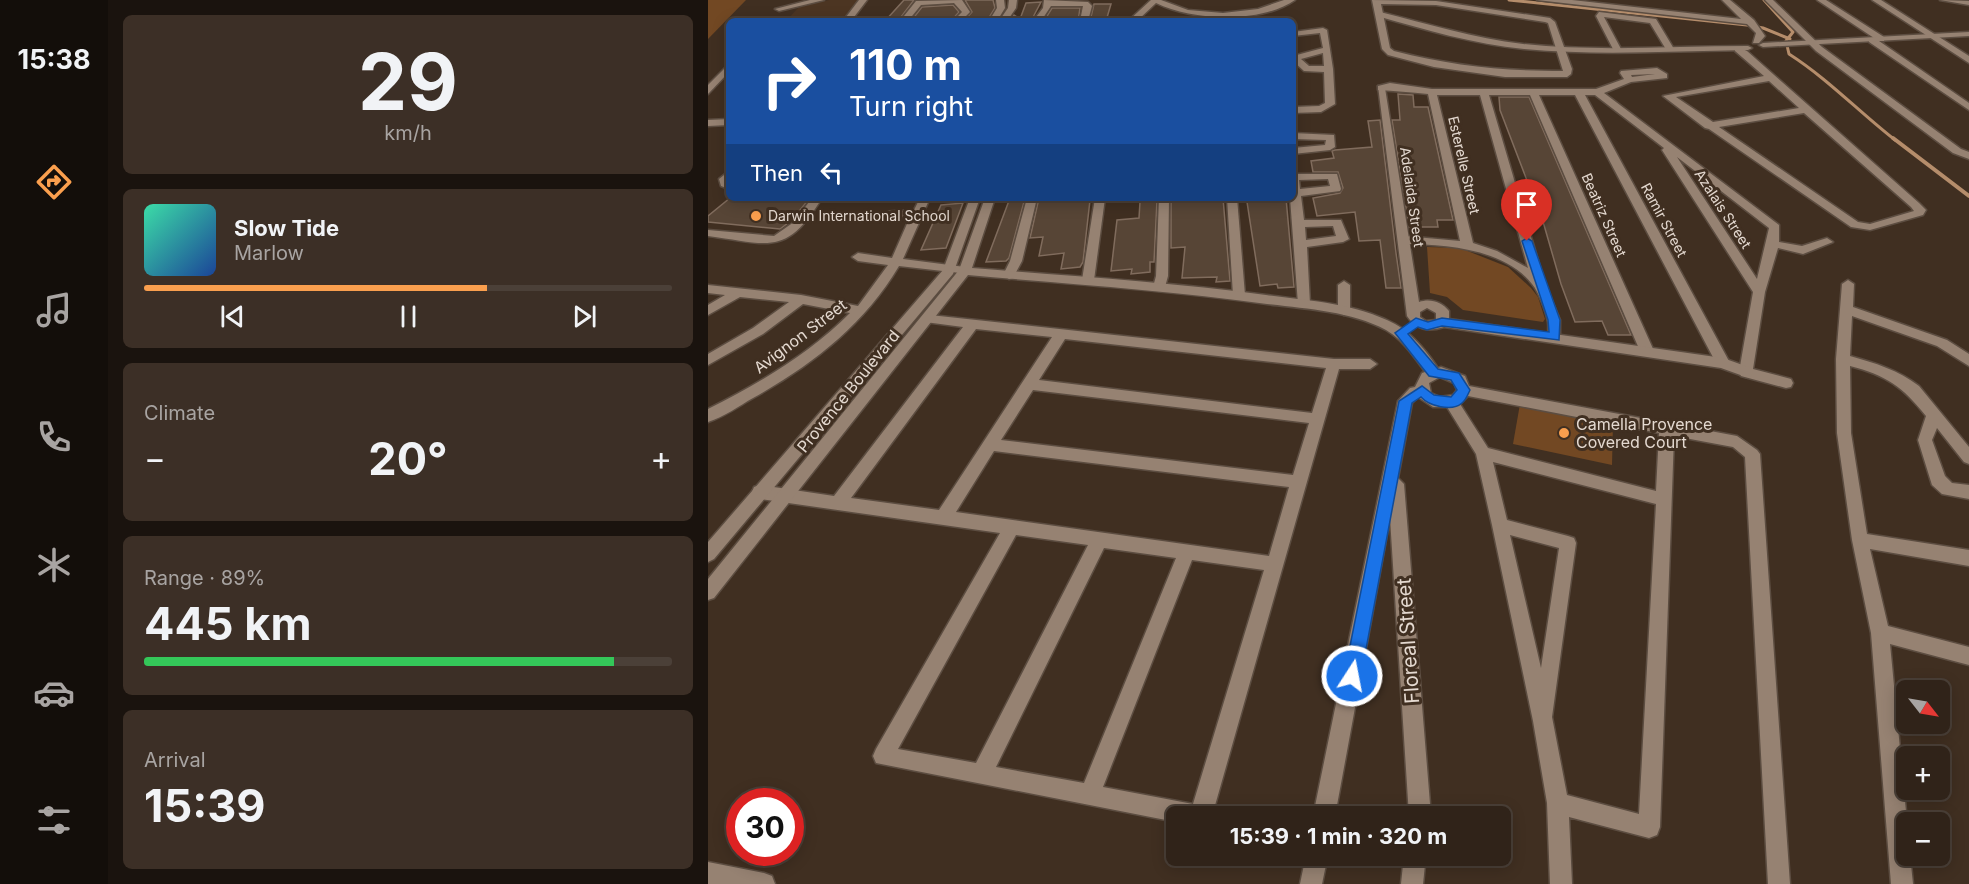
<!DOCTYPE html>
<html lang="en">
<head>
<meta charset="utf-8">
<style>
  body { margin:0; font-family:Inter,sans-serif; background:#3c2f26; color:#f1f3f6; height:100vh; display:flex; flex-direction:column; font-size:22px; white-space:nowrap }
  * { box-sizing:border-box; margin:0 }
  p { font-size:20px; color:#a8a4a2 }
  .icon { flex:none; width:33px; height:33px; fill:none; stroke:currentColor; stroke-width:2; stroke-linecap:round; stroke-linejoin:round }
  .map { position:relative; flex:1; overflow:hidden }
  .panel { display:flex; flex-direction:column; gap:15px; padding:15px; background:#1a130e; width:600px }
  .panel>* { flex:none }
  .banner { position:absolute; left:18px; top:18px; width:570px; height:183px; border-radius:9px; box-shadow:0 3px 15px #0003,0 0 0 2px #4b4038; background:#1a4fa0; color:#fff; overflow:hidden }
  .needle { width:39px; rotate:121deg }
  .controls { position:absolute; left:1188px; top:680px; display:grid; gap:12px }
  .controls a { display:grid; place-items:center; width:54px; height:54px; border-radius:9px; background:#302319; box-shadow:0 3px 15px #0003,0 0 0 2px #4b4038; font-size:30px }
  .speed { position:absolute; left:18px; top:788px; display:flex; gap:12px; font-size:30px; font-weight:700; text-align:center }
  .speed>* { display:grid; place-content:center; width:78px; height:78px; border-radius:50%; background:#302319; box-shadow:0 3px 15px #0003,0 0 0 2px #4b4038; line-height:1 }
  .speed .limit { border:9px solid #d22; background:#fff; color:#111 }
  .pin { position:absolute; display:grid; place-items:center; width:51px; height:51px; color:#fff; margin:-62px -26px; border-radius:50% 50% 50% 0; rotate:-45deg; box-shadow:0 0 6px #0007 }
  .pin .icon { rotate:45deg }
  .me { position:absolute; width:66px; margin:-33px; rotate:11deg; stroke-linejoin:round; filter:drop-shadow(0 0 4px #0008) }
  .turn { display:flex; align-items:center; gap:21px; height:126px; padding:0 24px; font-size:27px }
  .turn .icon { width:78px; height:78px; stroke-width:2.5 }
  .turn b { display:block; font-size:42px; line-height:51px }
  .then { display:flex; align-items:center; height:57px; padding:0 24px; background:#0003; gap:12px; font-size:22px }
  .big { font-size:45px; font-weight:700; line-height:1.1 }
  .panel .card { flex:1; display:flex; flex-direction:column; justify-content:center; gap:9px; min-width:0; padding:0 21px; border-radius:9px; background:#3c2f26 }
  .panel .dial { align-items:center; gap:0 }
  .dial b { font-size:78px; line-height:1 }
  .song { display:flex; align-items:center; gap:18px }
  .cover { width:72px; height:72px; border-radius:9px; background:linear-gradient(135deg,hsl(160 70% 55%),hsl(220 70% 35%)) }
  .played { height:6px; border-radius:3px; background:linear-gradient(90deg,#fa9f4e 65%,#4b4038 65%) }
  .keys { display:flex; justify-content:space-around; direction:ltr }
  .heat { display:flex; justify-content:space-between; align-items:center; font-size:33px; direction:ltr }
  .charge { height:9px; border-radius:4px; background:linear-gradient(90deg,#34c759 89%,#4b4038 0) }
  .trip { position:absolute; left:458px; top:806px; width:345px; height:60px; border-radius:9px; background:#302319; box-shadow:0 3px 15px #0003,0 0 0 2px #4b4038; font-weight:700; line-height:60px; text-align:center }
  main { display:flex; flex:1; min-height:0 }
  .tab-bar { display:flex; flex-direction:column; width:108px; justify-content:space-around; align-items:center; background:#130e0a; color:#a8a4a2 }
  .tab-bar .icon { width:42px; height:42px }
  .tab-bar .current { color:#fa9f4e }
  .tab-bar b { font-size:27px; color:#f1f3f6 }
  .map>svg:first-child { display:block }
  .built { fill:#4c3522 }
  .green { fill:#724823 }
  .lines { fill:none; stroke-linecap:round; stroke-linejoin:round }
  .stream-far1 { stroke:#b58d6b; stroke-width:3 }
  .stream { stroke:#b58d6b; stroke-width:4 }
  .building { fill:#574536; stroke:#806c5d; stroke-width:1.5 }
  .street-casing { stroke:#5c4d41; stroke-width:3 }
  .secondary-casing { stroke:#5c4d41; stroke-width:3 }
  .street { fill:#968272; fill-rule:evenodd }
  .secondary { fill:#968272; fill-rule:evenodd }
  .route { fill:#1a73e8; stroke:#114b97; stroke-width:1.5 }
  .poi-dot { fill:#fa9f4e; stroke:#402f21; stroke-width:2 }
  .labels { text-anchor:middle; stroke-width:6; stroke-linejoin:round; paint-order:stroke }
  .far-street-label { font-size:14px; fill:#e4d9d0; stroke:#402f21 }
  .far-poi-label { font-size:14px; fill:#e4d9d0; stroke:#402f21; text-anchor:start }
  .street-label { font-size:16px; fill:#e4d9d0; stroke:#402f21 }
  .poi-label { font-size:16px; fill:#e4d9d0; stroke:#402f21; text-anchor:start }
  .near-street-label { font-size:20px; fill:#e4d9d0; stroke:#402f21 }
</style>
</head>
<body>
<main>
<nav class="tab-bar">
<b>15:38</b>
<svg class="icon current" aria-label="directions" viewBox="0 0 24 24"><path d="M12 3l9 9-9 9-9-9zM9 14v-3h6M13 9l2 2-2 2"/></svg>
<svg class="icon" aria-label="music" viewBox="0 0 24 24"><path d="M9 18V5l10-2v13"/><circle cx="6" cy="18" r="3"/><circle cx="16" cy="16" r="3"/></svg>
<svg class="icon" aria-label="phone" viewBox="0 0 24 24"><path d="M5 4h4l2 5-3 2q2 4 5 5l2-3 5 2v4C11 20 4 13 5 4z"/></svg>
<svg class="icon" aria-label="climate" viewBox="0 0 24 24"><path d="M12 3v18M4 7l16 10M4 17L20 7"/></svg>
<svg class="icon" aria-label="car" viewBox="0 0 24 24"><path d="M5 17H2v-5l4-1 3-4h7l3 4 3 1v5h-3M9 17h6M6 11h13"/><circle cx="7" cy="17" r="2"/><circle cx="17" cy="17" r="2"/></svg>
<svg class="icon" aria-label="filters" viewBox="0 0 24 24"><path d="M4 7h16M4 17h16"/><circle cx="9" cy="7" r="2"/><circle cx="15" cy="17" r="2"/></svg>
</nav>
<section class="panel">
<div class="card dial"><b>29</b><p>km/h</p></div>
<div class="card">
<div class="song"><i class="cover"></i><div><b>Slow Tide</b><p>Marlow</p></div></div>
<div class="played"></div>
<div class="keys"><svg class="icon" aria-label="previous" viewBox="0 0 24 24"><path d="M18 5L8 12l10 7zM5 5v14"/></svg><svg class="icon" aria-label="pause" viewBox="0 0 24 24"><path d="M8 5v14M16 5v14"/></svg><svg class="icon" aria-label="next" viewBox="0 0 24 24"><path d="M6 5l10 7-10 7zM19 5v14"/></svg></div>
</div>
<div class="card"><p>Climate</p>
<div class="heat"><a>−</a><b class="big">20°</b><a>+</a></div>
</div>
<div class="card"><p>Range · 89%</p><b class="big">445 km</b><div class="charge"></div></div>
<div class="card"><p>Arrival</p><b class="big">15:39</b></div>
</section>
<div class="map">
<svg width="1261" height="884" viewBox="0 0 1261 884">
  <rect width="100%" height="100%" fill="#402f21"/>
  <path class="built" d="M 121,0 L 151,0 L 136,21 L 78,21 L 91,7 Z"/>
  <g class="green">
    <path d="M 0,0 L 38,0 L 0,39 Z"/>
    <path d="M 719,247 L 752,248 L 800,267 L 823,288 L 830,297 L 837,319 L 835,322 L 755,310 L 739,297 L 722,293 Z"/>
    <path d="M 812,404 L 905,422 L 904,465 L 805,444 Z"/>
  </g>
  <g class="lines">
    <g class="stream-far1">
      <path d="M 801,0 L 1039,25 L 1055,28 L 1082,39"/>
      <path d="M 1056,0 L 1085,32 L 1078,41 L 1081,54 C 1120,79 1151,112 1187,140"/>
    </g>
    <path class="stream" d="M 1185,138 L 1261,196"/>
  </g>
  <g class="building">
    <path d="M 196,0 L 206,0 L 190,21 L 177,21 Z"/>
    <path d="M 257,0 L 285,0 L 287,8 L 279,21 L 256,21 L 264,12 Z"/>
    <path d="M 333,2 L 323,21 L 302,21 L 306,15 L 312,19 L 318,3 Z"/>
    <path d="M 386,4 L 403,4 L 398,21 L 382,21 Z"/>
    <path d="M 245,5 L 251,12 L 243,21 L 203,21 L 214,7 Z"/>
    <path d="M 344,8 L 372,8 L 370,21 L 336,21 Z"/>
    <path d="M 690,94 L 705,95 L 706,107 L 720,107 L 745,220 L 729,220 L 730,227 L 701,227 L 684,120 L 692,120 Z"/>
    <path d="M 791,97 L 821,97 L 923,335 L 900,335 L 894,321 L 867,322 L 853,284 L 836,225 L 792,110 Z"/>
    <path d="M 672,120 L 688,253 L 693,288 L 678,288 L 672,240 L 651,241 L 647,212 L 609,216 L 605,198 L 632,193 L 635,188 L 630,172 L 605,172 L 603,161 L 626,158 L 624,151 L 627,150 L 664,147 L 660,121 Z"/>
    <path d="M 22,198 L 92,198 L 101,199 L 84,220 L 72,229 L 0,222 L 0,216 Z"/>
    <path d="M 302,198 L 317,198 L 301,258 L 298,261 L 278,262 Z"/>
    <path d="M 331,198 L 361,198 L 360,202 L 382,200 L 375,262 L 372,267 L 353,269 L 356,253 L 331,256 L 335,237 L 322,238 Z"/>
    <path d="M 515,198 L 522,281 L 508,282 L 509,277 L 474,278 L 477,247 L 463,248 L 463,199 Z"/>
    <path d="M 544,198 L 578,198 L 586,287 L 570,288 L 569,284 L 552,286 L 539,202 L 545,202 Z"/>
    <path d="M 449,200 L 446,262 L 442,262 L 442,272 L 423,274 L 424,269 L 403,271 L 409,220 L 431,218 L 432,202 Z"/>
    <path d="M 255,203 L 238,248 L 213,250 L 233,205 Z"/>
  </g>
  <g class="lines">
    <g class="street-casing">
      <g id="street">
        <path d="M 102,0 L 116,0 L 71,11 L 67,9 Z"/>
        <path d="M 151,0 L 159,0 L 143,21 L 135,21 Z"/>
        <path d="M 254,0 L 262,12 L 253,21 L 245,21 L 254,12 L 246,3 L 213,5 L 200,21 L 192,21 L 208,1 Z"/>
        <path d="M 336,0 L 380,2 L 384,6 L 380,21 L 372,21 L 375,6 L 343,6 L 333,21 L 325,21 L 335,8 Z"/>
        <path d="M 443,0 L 453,0 L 480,10 L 515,13 L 550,9 L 576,0 L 587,0 C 552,24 485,21 448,3 L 429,21 L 420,21 Z"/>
        <path d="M 664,0 L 728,1 L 842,18 L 847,22 L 864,69 L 863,74 L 859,77 L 797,77 L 726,67 L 680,55 L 674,49 ZM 673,4 L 728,5 L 837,22 L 840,23 L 855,71 C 795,71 745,66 686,51 L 682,48 Z"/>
        <path d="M 829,0 L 864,0 L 1033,19 L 1014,0 L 1022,0 L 1046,20 L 1057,36 L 1051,43 L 1045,43 L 1048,33 L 1039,24 Z"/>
        <path d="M 1057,0 L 1065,0 L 1114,47 L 1253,149 L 1261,152 L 1261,159 L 1245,153 L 1108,51 Z"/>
        <path d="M 1109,0 L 1118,0 L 1176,37 L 1176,41 L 1171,41 L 1261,103 L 1261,110 L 1161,42 L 1161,38 L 1166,38 Z"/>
        <path d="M 1164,0 L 1173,0 L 1261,56 L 1261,63 Z"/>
        <path d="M 1232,0 L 1261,1 L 1261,5 Z"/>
        <path d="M 891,12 L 948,19 L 966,49 L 959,51 L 942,23 L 896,17 L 913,49 L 906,51 L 888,16 Z"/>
        <path d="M 615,28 L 619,30 L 625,69 L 627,104 L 613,112 L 585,113 L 585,107 L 611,106 L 617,103 L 616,72 L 596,71 L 585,61 L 585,56 L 615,48 L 612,33 L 585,36 L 585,32 ZM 615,53 L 616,66 L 601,66 L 593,59 Z"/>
        <path d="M 1030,47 L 1039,51 L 1211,203 L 1218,210 L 1215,215 L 1162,230 L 1143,227 L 1001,129 L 997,128 L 955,96 L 1056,76 L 1027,51 L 1027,47 ZM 1061,81 L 1091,108 L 1005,122 L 968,97 ZM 1096,113 L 1203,207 L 1206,211 L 1162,224 L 1150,222 L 1011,127 Z"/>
        <path d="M 21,64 L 21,72 L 0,94 L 0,85 Z"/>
        <path d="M 949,68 L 959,74 L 959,78 L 923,82 L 896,93 L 1071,225 L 1071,242 L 1094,246 L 1119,238 L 1125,242 L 1095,254 L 1070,248 L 1057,292 L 1045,369 L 1083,379 L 1085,383 L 1083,387 L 1078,388 L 1033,376 L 1031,372 L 1045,292 L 954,150 L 956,148 L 887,95 L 877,95 L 1022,363 L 1020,366 L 1015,368 L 1008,363 L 867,95 L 831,95 L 946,351 L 944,354 L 939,356 L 932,351 L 822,95 L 781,95 L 837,284 L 852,320 L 852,340 L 842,340 C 839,334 841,329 840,322 C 838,312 831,292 824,284 C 797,249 737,244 696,244 L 690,240 L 696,236 L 752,241 L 720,94 C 703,92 686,91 670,90 L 670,86 L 682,83 L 724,89 L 888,89 L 916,79 L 912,73 L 913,71 ZM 947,74 L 924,77 L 923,75 ZM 729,95 L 772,95 L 820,268 L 789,251 L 765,243 ZM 969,157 L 1061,228 L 1049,279 Z"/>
        <path d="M 21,119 L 21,125 L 0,126 L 0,120 Z"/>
        <path d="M 585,133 L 626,135 L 627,147 L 622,150 L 585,154 L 585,148 L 617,145 L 618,140 L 585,139 Z"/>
        <path d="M 21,171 L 21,189 L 13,186 L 11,179 Z"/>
        <path d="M 585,174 L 629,174 L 633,189 L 632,191 L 593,196 L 596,220 L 633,220 L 641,239 L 635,242 L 599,247 L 602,304 L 596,308 L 590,304 L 582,198 L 585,198 ZM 620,179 L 622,186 L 592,189 L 591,180 ZM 625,226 L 628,236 L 598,240 L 597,227 Z"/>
        <path d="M 104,198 L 114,198 C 78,257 61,244 0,236 L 0,230 L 66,236 L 86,222 Z"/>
        <path d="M 212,198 L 222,198 L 195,259 L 257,267 L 261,268 L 261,274 L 191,266 C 156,325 104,365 45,398 C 31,406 16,417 0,422 L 0,409 C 52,383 101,354 142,313 L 95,304 L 55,334 L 0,365 L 0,354 L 45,328 L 81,302 L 32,297 L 0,315 L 0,305 L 17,295 L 0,293 L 0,285 L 93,295 L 150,306 L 180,265 L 150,261 L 144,257 L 150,253 L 184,258 L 202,217 L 173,218 L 167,215 L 173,212 L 206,210 Z"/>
        <path d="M 319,198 L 329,198 L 314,261 L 305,278 L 301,279 L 295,275 L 302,261 Z"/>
        <path d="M 387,198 L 397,198 L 386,280 L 380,284 L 374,280 Z"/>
        <path d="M 451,198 L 461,198 L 460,276 L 457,287 L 451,291 L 445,287 L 448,276 Z"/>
        <path d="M 519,198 L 529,198 L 537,295 L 531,299 L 525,295 Z"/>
        <path d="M 1140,280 L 1146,284 L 1145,307 L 1239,340 L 1261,354 L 1261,366 L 1229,346 L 1144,316 L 1142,356 C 1167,363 1190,370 1211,386 L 1261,447 L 1261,464 L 1256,462 L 1229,428 L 1224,440 L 1237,476 L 1244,483 L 1261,485 L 1261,499 L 1234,494 L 1224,485 L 1210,440 L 1218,416 C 1195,387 1178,375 1142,366 L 1143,433 L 1159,534 L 1261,550 L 1261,566 L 1162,549 L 1180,626 L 1261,647 L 1261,665 L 1182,644 L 1199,822 L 1198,855 L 1202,855 L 1205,884 L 1183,884 L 1163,633 L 1144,540 L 1129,433 L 1128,359 L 1134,284 Z"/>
        <path d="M 636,281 L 642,285 L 642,311 L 636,315 L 630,311 L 630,285 Z"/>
        <path d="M 222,315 L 626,359 L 662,359 L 669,364 L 662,369 L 631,369 L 504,816 L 468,816 L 468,822 L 168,763 L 165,756 L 168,749 L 292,533 L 52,499 L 46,497 L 44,492 L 46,487 L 52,485 L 126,496 L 255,327 L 217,322 L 216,319 L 217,316 ZM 268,329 L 344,337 L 231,510 L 143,498 ZM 357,339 L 618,368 L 604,413 L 331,380 ZM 325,390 L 601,423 L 585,475 L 293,440 ZM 286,451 L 581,487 L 561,556 L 248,512 ZM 308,535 L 380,545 L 268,763 L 190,749 ZM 396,548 L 468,558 L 376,783 L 288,767 ZM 484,560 L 556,570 L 485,804 L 395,787 Z"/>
        <path d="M 733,367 L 757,376 L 761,386 L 1029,436 L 1049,450 L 1052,454 L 1082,884 L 1060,884 L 1037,457 L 1025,447 L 966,436 L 952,827 L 949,835 L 941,838 L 861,817 L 864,884 L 842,884 L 839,803 L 825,721 L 784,525 L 768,454 L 739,407 L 725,407 L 710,397 L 704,403 L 690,478 L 696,484 L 723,816 L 701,816 L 682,518 L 627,816 L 605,816 L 690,401 L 702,388 L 707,387 L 714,373 ZM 732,377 L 746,383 L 749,390 L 745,395 L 732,397 L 723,393 L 721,383 ZM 760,396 L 951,433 L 948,491 L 780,448 L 752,404 ZM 785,462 L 948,504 L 931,814 L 859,795 L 844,717 L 868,543 L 866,538 L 860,536 L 799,520 ZM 802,535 L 851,548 L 833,668 Z"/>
        <path d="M 598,855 L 620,855 L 614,884 L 592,884 Z"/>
        <path d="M 696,855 L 718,855 L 715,884 L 693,884 Z"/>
        <path d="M 0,862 L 56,873 L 64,876 L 67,884 L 0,884 Z"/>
      </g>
    </g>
    <g class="secondary-casing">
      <g id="secondary">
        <path d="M 288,0 L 296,0 L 297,8 L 289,21 L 281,21 L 289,8 Z"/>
        <path d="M 301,0 L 309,0 L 308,8 L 299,21 L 291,21 L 300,8 Z"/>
        <path d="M 672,12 C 720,24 766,38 815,44 C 889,52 966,46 1040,46 L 1044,48 L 1040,50 C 966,51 890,56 816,49 C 766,44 718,30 669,16 Z"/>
        <path d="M 1261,32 L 1261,36 L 1055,47 L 1051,45 L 1055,43 Z"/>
        <path d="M 670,86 L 677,88 L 711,302 C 722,298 734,302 741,311 L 741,319 L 1015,358 L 1043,368 L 1045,372 L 1043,376 L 1038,377 L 1013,368 L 736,327 C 720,332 708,330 699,316 ZM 719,308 L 728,313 L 728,320 L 718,321 L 712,317 L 712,312 Z"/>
        <path d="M 262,198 L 272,198 L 245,274 L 6,559 L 0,562 L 0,542 L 235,270 Z"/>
        <path d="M 277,198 L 287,198 L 264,268 C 362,276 461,282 558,295 C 602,301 647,303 687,324 C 705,334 722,355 733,373 L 731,377 L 721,377 C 708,360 697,341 678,330 C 642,311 599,309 559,304 C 460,290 360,284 260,275 L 6,598 L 0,600 L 0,579 L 251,270 Z"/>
      </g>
    </g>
    <use href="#street" class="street"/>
    <use href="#secondary" class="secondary"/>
  </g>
  <path class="route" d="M 819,238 L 824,241 L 852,320 L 851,340 L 734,326 L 719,330 L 710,327 L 700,334 L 730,369 L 751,373 L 762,390 C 760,394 758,400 754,403 C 744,412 721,406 713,397 L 704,403 L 653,676 L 650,682 L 644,685 L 638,682 L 636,676 L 691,401 L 714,386 L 726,395 L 743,397 L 749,390 L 743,380 L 721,376 L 687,333 L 708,318 L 720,322 L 734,318 L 841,332 L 840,320 L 814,241 Z"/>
  <g class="poi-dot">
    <circle cx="48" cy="216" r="6"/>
    <circle cx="856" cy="433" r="6"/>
  </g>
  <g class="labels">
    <g class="far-street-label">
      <text transform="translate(756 165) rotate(77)" y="5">Esterelle Street</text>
      <text transform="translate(704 197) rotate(82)" y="5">Adelaida Street</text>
      <text transform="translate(1015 209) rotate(57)" y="5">Azalais Street</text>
      <text transform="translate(896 215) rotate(66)" y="5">Beatriz Street</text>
      <text transform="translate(956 220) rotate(62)" y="5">Ramir Street</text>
    </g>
    <g class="far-poi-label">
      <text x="60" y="221">Darwin International School</text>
    </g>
    <g class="street-label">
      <text transform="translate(92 336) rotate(-37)" y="6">Avignon Street</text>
      <text transform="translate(140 391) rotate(-51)" y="6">Provence Boulevard</text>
    </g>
    <g class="poi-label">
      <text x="868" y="430">Camella Provence<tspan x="868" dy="18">Covered Court</tspan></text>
    </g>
    <g class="near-street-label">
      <text transform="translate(700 641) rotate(-94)" y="7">Floreal Street</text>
    </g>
  </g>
</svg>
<div class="controls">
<a><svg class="needle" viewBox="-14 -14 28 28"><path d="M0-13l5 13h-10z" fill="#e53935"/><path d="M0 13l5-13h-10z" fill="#a8a4a2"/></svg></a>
<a>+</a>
<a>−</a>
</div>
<div class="speed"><div class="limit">30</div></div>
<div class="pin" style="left:819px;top:241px;background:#d93025"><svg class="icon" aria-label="arrive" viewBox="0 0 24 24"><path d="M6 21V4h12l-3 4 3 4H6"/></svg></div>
<svg class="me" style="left:644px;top:676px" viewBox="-20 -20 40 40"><circle r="17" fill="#1a73e8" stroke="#fff" stroke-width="3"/><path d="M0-11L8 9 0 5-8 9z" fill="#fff"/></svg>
<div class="trip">15:39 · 1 min · 320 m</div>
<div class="banner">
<div class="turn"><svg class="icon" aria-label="right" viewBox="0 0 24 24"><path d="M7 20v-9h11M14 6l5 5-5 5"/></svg><div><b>110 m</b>Turn right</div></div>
<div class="then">Then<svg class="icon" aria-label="left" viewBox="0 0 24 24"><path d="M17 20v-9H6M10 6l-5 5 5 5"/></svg></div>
</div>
</div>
</main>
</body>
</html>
